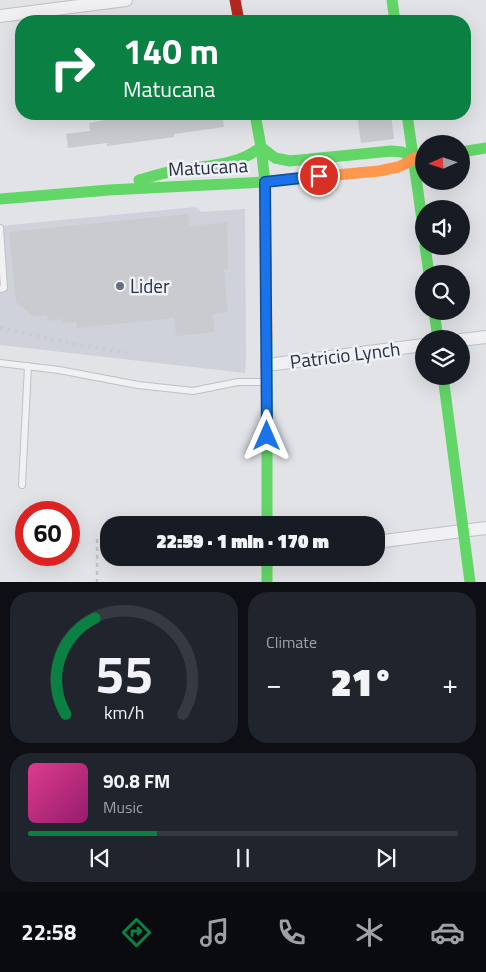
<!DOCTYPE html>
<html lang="en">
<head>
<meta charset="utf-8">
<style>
  body { margin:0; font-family:"Titillium Web",sans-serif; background:#20242c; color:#f1f3f6; height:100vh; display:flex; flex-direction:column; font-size:19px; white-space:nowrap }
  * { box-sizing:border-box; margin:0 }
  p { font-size:16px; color:#9ea1a6 }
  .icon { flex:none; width:28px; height:28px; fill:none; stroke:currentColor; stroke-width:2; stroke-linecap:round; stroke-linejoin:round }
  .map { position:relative; height:582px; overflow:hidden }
  .panel { display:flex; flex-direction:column; gap:10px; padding:10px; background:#0d0f14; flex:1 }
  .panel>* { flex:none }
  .hud { position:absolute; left:15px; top:15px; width:456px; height:105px; border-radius:20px; box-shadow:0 5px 20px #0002; background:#0b8043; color:#fff; overflow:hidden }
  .needle { width:32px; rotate:267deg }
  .fabs { position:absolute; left:415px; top:135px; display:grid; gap:10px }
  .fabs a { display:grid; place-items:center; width:55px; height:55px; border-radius:50%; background:#171b24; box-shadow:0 5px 20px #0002; font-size:25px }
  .speed { position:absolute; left:15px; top:501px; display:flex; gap:10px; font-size:25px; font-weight:700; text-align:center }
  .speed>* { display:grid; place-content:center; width:65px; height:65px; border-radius:50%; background:#171b24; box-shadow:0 5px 20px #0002; line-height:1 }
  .speed .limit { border:8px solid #d22; background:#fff; color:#111 }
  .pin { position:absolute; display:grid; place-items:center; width:42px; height:42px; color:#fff; margin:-21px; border:2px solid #fff; border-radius:50%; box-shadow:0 1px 5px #0007 }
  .me { position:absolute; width:55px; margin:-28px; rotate:0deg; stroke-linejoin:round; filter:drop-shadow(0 0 4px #0008) }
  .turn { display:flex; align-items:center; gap:18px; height:105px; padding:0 25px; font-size:22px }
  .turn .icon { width:65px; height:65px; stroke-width:2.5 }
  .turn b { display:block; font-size:35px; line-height:42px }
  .big { font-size:38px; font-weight:800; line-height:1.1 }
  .panel .card { flex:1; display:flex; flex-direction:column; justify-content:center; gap:8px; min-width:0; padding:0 18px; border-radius:20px; background:#20242c }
  .panel .dial { align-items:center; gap:0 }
  .dial svg { height:130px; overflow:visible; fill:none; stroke:#363941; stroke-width:7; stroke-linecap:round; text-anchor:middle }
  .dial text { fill:#f1f3f6; stroke:none }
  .song { display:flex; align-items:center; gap:15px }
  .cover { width:60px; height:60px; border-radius:8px; background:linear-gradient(135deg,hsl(330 70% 55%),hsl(320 70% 35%)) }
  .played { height:5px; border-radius:2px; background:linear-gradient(90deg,#0b8043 30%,#363941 30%) }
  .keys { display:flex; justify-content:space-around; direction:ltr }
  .heat { display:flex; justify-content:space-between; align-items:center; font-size:28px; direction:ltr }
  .panel .tiles { flex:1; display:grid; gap:10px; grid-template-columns:1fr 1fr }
  .card:last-child { grid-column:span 2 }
  .trip { position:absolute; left:100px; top:516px; width:285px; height:50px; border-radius:20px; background:#171b24; box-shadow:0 5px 20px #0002; font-weight:800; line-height:50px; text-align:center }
  .tab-bar { display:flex; height:80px; justify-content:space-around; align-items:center; background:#090b0e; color:#9ea1a6 }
  .tab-bar .icon { width:35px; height:35px }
  .tab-bar .selected { color:#0b8043 }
  .tab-bar b { font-size:22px; color:#f1f3f6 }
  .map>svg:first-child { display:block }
  .built { fill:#cfd2da }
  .building { fill:#c9cbcf }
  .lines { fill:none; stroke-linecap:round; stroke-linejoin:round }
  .lane-casing { stroke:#bfc1c5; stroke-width:8 }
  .street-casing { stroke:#bfc1c5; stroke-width:14 }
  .path { stroke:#c3c4ca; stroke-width:2.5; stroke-dasharray:4 4; stroke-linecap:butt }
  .lane { stroke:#f1f1f3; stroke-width:6 }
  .street { stroke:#f1f1f3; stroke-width:12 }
  .fast { stroke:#63d668; stroke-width:11 }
  .slow { stroke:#ff974d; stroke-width:11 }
  .jam { stroke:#b3261e; stroke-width:11 }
  .rail { stroke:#cacbce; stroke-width:4; stroke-dasharray:2.5 5; stroke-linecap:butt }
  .route-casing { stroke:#114b97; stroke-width:12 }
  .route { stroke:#1a73e8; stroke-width:9 }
  .poi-dot { fill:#686e7b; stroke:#eef1f6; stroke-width:2 }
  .labels { text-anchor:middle; stroke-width:5; stroke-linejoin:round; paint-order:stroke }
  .street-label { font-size:19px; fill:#272f41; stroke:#eef1f6 }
  .poi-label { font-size:19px; fill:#272f41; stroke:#eef1f6; text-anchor:start }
</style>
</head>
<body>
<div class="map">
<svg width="486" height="582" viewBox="0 0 486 582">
  <rect width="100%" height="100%" fill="#e1e3e7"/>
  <path class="built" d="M 196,207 L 201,212 L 245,209 L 246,357 L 245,373 L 0,345 L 0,226 Z"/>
  <g class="building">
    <path d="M 127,114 L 222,114 L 224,127 L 174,134 L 174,137 L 107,146 L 107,143 L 68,148 L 66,134 L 90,131 L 89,123 L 105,120 L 104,117 Z"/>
    <path d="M 357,114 L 391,114 L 394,139 L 361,143 Z"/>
    <path d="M 188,214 L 190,226 L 227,222 L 228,269 L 224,269 L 228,312 L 213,314 L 215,332 L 176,336 L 174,318 L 77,328 L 76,322 L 63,323 L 62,319 L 48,321 L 47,315 L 33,316 L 16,302 L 9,232 Z"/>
  </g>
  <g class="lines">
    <g class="lane-casing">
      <g id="lane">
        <path d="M 0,228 L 4,288 L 0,289"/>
        <path d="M 0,363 L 59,370 L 138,385 L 193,391 L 238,382 L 265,382"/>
        <path d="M 22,485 L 28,366"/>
      </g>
    </g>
    <g class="street-casing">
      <g id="street">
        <path d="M 0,16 L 126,0"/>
        <path d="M 461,340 L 486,337"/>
        <path d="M 267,365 L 424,345"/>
        <path d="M 376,542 L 486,528"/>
      </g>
    </g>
    <path class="path" d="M 97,539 L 97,582"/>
    <use href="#lane" class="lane"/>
    <use href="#street" class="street"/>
    <g class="fast">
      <path d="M 392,0 L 395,21"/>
      <path d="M 255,114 L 261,147 L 265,182"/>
      <path d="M 407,114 L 424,234"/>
      <path d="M 261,147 L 275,158 L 290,161 L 391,151 L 402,152 L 414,158"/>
      <path d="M 461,152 L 486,148"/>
      <path d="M 139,180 C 153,176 166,172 180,170 C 209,165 237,166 261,147"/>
      <path d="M 0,199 L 109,190 L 265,182 L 304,178"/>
      <path d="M 425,246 L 429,274"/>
      <path d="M 434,311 L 438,339"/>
      <path d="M 267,337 L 267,525"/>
      <path d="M 443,376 L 470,582"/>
      <path d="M 267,558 L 267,582"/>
    </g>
    <g class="slow">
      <path d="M 304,178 L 379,171 L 398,167 L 407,163 L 414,158 L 424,156"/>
      <path d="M 265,182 L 267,337"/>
    </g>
    <path class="jam" d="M 235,0 L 239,21"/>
    <path class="rail" d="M 0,328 L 68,343 L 132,354"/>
  </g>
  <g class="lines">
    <g class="route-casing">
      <path id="route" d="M 267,436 L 265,182 L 319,176"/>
    </g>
    <use href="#route" class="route"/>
  </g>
  <circle class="poi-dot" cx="120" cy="286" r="5"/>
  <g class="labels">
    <g class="street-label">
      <text transform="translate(208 167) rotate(-3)" y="7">Matucana</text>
      <text transform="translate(345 355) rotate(-7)" y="7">Patricio Lynch</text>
    </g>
    <g class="poi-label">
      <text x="130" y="293">Lider</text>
    </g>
  </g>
</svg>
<div class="fabs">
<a><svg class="needle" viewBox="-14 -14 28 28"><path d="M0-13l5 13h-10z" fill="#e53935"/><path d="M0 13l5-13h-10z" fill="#9ea1a6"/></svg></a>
<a><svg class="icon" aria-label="sound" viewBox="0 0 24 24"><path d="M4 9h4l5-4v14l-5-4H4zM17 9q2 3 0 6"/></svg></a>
<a><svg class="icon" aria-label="search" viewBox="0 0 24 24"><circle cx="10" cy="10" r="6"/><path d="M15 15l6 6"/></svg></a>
<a><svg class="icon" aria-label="layers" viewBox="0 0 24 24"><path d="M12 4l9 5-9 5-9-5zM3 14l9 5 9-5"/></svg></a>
</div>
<div class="speed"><div class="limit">60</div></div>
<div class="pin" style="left:319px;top:176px;background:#d93025"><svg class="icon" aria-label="arrive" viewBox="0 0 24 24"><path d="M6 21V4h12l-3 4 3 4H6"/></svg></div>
<svg class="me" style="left:267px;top:436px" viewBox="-20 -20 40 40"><path d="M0-17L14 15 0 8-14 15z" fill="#1a73e8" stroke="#fff" stroke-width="4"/></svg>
<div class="trip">22:59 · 1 min · 170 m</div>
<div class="hud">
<div class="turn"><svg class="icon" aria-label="right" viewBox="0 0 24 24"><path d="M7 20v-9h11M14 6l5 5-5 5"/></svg><div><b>140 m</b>Matucana</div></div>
</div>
</div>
<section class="panel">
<div class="tiles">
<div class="card dial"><svg viewBox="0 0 100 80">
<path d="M14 69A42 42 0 1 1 86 69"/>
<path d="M14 69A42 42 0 0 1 32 10" stroke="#0b8043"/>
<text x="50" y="56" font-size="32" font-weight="700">55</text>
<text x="50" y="72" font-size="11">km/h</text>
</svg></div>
<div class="card"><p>Climate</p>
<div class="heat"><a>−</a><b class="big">21°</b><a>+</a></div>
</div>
<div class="card">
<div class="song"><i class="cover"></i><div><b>90.8 FM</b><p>Music</p></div></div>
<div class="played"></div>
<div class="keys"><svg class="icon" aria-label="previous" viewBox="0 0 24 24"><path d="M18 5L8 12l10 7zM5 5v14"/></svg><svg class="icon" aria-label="pause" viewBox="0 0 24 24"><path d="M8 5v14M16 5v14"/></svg><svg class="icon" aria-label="next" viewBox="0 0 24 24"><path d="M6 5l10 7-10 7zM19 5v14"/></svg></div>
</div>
</div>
</section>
<nav class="tab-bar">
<b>22:58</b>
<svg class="icon selected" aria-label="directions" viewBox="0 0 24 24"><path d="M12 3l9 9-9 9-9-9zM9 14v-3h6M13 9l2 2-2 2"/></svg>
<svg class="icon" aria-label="music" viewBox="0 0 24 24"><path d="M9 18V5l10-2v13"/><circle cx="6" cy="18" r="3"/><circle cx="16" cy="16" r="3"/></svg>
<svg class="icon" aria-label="phone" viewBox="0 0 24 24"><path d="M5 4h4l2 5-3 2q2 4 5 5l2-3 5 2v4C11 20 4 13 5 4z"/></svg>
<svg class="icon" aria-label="climate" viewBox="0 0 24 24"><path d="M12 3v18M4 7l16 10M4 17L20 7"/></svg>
<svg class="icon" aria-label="car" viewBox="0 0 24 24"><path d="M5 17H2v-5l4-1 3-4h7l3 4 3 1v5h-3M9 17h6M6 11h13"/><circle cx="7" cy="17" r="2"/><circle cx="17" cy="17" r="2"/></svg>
</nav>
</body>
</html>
